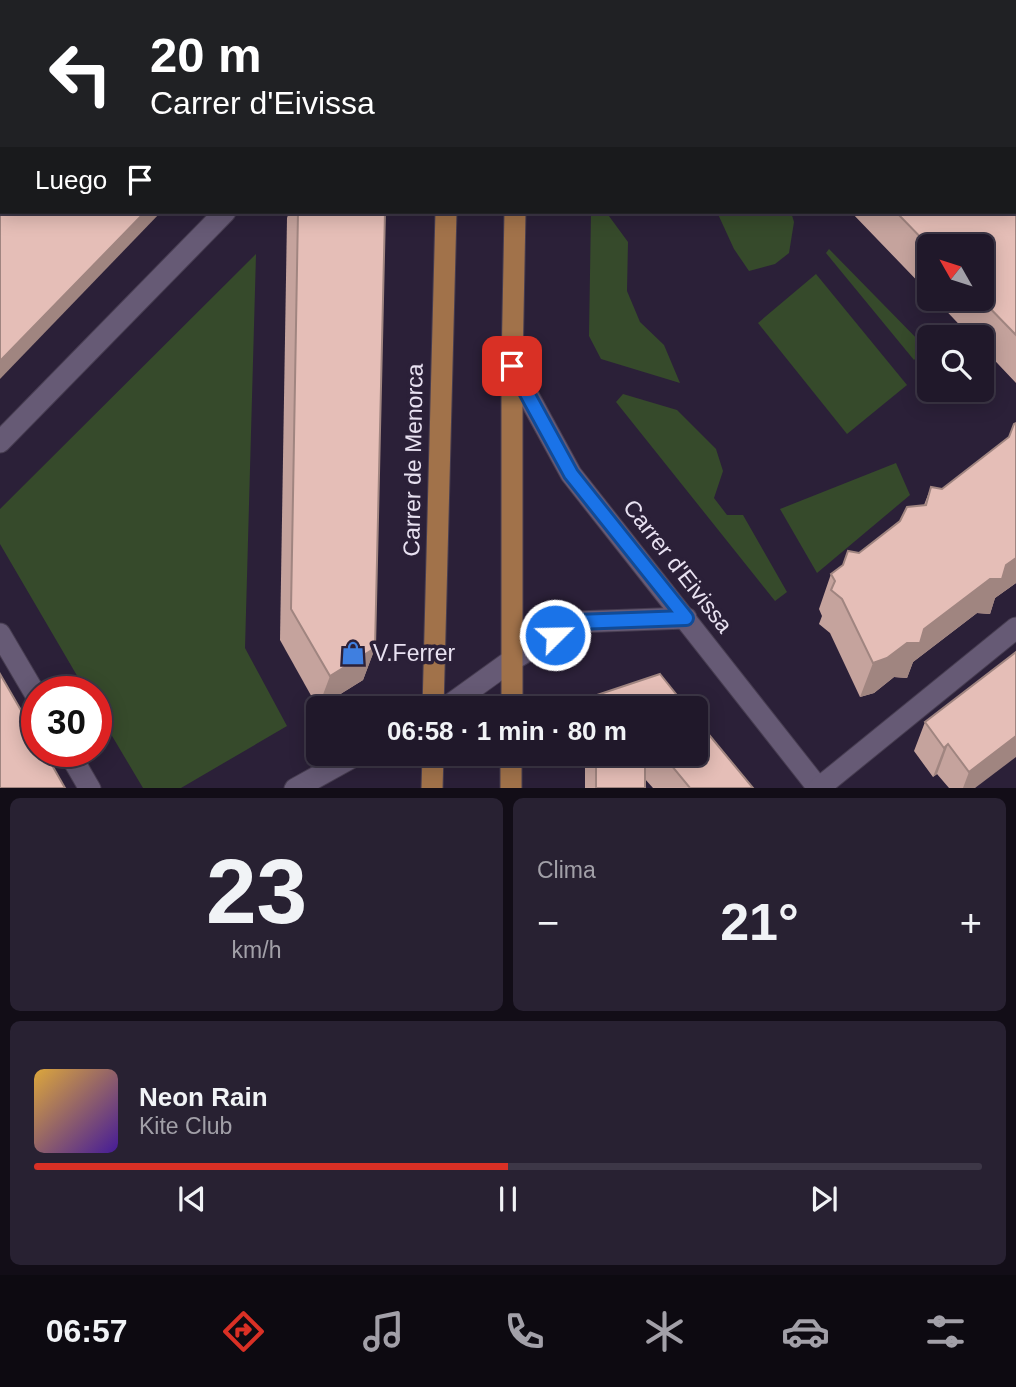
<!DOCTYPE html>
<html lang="es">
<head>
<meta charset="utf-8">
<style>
  body { margin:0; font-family:Arial,sans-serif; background:#282132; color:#f1f3f6; height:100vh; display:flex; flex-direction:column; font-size:26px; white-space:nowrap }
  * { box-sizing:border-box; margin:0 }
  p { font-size:23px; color:#a2a0a8 }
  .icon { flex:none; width:38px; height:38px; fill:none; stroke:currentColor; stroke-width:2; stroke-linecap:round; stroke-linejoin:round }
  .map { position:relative; height:788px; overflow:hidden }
  .side { display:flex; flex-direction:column; gap:10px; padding:10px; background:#120d17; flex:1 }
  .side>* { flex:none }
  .guide { position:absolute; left:0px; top:0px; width:1017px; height:214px; box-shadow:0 4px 18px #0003,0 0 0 2px #3d3747; background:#202124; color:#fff; overflow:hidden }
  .needle { width:46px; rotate:309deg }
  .controls { position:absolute; left:917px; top:234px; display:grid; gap:14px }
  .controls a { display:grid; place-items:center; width:77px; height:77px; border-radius:10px; background:#20182a; box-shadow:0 4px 18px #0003,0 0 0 2px #3d3747; font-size:35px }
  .speed { position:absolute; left:21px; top:676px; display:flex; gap:14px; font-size:35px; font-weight:700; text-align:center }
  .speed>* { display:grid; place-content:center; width:91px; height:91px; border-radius:50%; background:#20182a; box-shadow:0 4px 18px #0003,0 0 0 2px #3d3747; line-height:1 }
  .speed .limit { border:10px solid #d22; background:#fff; color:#111 }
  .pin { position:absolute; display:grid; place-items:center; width:60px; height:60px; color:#fff; margin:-30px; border-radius:14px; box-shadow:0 4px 10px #0006 }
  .me { position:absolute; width:77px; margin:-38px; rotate:67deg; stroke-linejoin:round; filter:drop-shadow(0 0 5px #0008) }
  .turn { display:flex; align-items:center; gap:24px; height:147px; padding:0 35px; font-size:32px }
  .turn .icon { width:91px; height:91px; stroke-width:2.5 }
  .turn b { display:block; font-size:49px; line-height:60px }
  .then { display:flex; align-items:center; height:66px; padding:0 35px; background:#0003; gap:14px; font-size:26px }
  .big { font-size:52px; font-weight:700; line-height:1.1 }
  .side .tile { flex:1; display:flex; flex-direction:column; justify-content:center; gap:10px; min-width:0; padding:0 24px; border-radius:10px; background:#282132 }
  .side .dial { align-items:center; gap:0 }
  .dial b { font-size:91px; line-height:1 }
  .song { display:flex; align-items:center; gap:21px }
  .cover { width:84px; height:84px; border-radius:10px; background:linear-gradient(135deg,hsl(40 70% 55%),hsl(260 70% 35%)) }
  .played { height:7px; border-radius:4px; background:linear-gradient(90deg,#d93025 50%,#3d3747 50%) }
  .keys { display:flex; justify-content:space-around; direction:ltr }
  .heat { display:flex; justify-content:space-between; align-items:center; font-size:38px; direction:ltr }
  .side .tiles { flex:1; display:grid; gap:10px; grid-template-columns:1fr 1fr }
  .tile:last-child { grid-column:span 2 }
  .trip { position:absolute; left:306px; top:696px; width:402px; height:70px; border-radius:10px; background:#20182a; box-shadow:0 4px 18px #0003,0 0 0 2px #3d3747; font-weight:700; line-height:70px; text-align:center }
  .menu { display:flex; height:112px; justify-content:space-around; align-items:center; background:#0d0a11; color:#a2a0a8 }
  .menu .icon { width:49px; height:49px }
  .menu .active { color:#d93025 }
  .menu b { font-size:32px; color:#f1f3f6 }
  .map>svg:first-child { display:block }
  .green { fill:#364a2b }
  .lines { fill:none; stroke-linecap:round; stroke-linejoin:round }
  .minor-casing { stroke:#473d51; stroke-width:23 }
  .major-casing { stroke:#473d51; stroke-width:23 }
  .minor { stroke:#665a75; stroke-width:21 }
  .major { stroke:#a1724a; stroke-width:21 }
  .wall { fill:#c5a39d }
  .shaded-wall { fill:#a08580 }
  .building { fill:#e5beb7; stroke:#a08580; stroke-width:2 }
  .route-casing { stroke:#114b97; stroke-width:18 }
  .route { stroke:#1a73e8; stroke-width:12 }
  .labels { text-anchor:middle; stroke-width:7; stroke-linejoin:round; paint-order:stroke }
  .street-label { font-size:23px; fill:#e8e1f1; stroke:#2b2038 }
  .poi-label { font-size:23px; fill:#e8e1f1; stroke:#2b2038; text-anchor:start }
</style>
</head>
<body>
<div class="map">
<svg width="1016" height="789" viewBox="0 0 1016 789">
  <rect width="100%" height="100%" fill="#2b2038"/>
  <g class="green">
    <path d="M 591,212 L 606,212 L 628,242 L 627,291 L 640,322 L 664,345 L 680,383 L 601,359 L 589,336 Z"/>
    <path d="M 717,212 L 791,212 L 794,222 L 789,253 L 775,264 L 749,271 L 734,249 Z"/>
    <path d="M 829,249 L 926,348 L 914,360 L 826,253 Z"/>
    <path d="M 256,254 L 245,648 L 287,726 L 181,788 L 143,788 L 96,709 L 96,691 L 86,691 L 0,544 L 0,509 Z"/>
    <path d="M 816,274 L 907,385 L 847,434 L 758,323 Z"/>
    <path d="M 623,394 L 677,410 L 716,449 L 723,471 L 714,498 L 727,515 L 743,515 L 787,592 L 775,601 L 616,402 Z"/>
    <path d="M 896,463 L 910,495 L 817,573 L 780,509 Z"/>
  </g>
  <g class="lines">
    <g class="minor-casing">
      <g id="minor">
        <path d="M 841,0 L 843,2"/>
        <path d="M 427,2 L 429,0"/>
        <path d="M 669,2 L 670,0"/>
        <path d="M 1015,173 L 1016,174"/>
        <path d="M 512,366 L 571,474 L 819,789"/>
        <path d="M 0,442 L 225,212"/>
        <path d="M 0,634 L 37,697"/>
        <path d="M 444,709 L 512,660 L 576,622 L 686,618"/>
        <path d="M 68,751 L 90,789"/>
        <path d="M 819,788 L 1016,628"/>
        <path d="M 295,789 L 358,754"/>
      </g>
    </g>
    <g class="major-casing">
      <g id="major">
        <path d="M 450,2 L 450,0"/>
        <path d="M 519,2 L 519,0"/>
        <path d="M 433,709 L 446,212"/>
        <path d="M 512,709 L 512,366 L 515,212"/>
        <path d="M 432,789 L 433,754"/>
        <path d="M 511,789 L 511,754"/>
      </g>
    </g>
    <use href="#minor" class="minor"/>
    <use href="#major" class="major"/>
  </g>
  <g class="wall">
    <path d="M 902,0 L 1016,0 L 1016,119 L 1015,118 L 1015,2 L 904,2 Z"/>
    <path d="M 1016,184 L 1016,383 L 982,347 L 982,338 L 972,338 L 935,299 L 982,299 L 982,247 L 929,247 L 929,293 L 851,212 L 1015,212 Z"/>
    <path d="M 289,212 L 385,212 L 375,648 L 363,680 L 318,708 L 280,640 L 287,218 Z"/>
    <path d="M 1016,423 L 1016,583 L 995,598 L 990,614 L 977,613 L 913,662 L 907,678 L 894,677 L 874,693 L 860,697 L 830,633 L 819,624 L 822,616 L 819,609 L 831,574 L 924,505 L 931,487 L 942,489 L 1009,437 Z"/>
    <path d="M 1016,652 L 975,788 L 949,788 L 937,774 L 933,777 L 914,751 L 925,722 Z"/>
    <path d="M 597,695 L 688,709 L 592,709 Z"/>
    <path d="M 585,754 L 696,754 L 753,788 L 653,788 L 645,779 L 645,788 L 585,788 Z"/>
  </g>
  <g class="shaded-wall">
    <path d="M 349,0 L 366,0 L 364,2 L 347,2 Z"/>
    <path d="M 145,212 L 161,212 L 0,379 L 0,361 Z"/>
    <path d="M 1016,558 L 1016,583 L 995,598 L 990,614 L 977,613 L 913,662 L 907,678 L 894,677 L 874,693 L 860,697 L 873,663 L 924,629 Z"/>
    <path d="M 375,648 L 363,680 L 318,708 L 330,676 Z"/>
    <path d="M 1016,736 L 1016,757 L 975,788 L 963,788 L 969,772 Z"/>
    <path d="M 948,744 L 937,774 L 933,777 L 944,748 Z"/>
  </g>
  <g class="building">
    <path d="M 0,0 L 349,0 L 347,2 L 2,2 L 2,212 L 145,212 L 0,361 Z"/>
    <path d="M 702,0 L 839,0 L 840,2 L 702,2 L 703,1 Z"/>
    <path d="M 946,0 L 1016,0 L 1016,73 L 1015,72 L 1015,2 L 948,2 Z"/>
    <path d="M 1015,183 L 1016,184 L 1016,335 L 981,299 L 982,247 L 930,247 L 896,212 L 1015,212 Z"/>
    <path d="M 298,212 L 385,212 L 375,648 L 330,676 L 291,609 Z"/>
    <path d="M 1016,423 L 1016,558 L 1006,565 L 1002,579 L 990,579 L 924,629 L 920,643 L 907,643 L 887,658 L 873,663 L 842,599 L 831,590 L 835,581 L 831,574 L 843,565 L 848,551 L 859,553 L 900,521 L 907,507 L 926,505 L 931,487 L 942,489 L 1009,437 L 1014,424 Z"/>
    <path d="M 1016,652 L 1016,736 L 969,772 L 948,744 L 944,748 L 925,722 Z"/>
    <path d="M 0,674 L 37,738 L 37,751 L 44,751 L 65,788 L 0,788 Z"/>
    <path d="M 660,674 L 688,709 L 597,709 L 597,695 Z"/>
    <path d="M 696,719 L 753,788 L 690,788 L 662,754 L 696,754 Z"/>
    <rect x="596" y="754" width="49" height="34"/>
  </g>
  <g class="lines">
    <g class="route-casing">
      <path id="route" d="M 512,366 L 571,474 L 686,618 L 576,622 L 555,635"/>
    </g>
    <use href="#route" class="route"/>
  </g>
  <defs>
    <g id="shop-bare" transform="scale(1.89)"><path d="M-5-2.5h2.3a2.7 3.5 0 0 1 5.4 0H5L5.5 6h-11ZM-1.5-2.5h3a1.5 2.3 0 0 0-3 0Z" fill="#3f7fe0" stroke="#2b2038" stroke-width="2.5" paint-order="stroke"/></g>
  </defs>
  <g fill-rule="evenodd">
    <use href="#shop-bare" x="353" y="653"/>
  </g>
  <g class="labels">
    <g class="street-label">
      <text transform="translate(413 460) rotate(-89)" y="8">Carrer de Menorca</text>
      <text transform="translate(678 566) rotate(52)" y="8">Carrer d'Eivissa</text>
    </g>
    <g class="poi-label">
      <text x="373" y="661">V.Ferrer</text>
    </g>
  </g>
</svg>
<div class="controls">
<a><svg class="needle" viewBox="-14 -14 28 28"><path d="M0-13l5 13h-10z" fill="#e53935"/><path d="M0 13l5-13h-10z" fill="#a2a0a8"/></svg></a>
<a><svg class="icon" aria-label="search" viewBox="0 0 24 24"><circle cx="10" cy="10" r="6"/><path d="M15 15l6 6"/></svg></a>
</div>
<div class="speed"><div class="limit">30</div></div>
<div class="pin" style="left:512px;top:366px;background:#d93025"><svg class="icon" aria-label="arrive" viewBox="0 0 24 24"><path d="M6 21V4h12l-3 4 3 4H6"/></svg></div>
<svg class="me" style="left:555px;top:635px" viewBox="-20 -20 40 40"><circle r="17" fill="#1a73e8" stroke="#fff" stroke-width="3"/><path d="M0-11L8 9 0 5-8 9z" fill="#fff"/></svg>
<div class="trip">06:58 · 1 min · 80 m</div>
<div class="guide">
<div class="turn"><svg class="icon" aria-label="left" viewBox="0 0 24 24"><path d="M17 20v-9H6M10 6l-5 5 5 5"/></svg><div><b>20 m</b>Carrer d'Eivissa</div></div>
<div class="then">Luego<svg class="icon" aria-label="arrive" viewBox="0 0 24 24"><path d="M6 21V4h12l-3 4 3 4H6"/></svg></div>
</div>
</div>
<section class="side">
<div class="tiles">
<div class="tile dial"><b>23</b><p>km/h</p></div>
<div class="tile"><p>Clima</p>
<div class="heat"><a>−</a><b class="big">21°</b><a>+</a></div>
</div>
<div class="tile">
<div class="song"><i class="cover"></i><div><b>Neon Rain</b><p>Kite Club</p></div></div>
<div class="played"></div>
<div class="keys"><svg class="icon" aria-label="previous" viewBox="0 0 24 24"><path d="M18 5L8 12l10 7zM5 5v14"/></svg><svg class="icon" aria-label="pause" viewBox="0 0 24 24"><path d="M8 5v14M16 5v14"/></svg><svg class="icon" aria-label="next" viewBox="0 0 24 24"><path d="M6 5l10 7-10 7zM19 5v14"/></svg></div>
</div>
</div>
</section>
<nav class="menu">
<b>06:57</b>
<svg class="icon active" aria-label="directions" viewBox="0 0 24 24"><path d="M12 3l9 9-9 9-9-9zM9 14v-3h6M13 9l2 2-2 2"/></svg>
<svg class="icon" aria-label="music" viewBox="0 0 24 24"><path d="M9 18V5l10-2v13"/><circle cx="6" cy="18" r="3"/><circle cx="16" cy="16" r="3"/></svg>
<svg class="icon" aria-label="phone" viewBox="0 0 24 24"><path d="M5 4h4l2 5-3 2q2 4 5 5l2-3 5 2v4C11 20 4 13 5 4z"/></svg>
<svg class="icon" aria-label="climate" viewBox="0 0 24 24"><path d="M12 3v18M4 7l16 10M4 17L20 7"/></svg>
<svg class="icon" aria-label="car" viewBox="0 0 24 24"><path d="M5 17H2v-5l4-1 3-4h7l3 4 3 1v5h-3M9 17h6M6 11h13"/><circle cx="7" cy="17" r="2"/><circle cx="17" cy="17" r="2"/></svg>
<svg class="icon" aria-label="filters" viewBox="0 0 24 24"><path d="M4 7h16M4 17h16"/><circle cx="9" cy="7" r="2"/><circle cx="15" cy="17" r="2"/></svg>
</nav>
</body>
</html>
